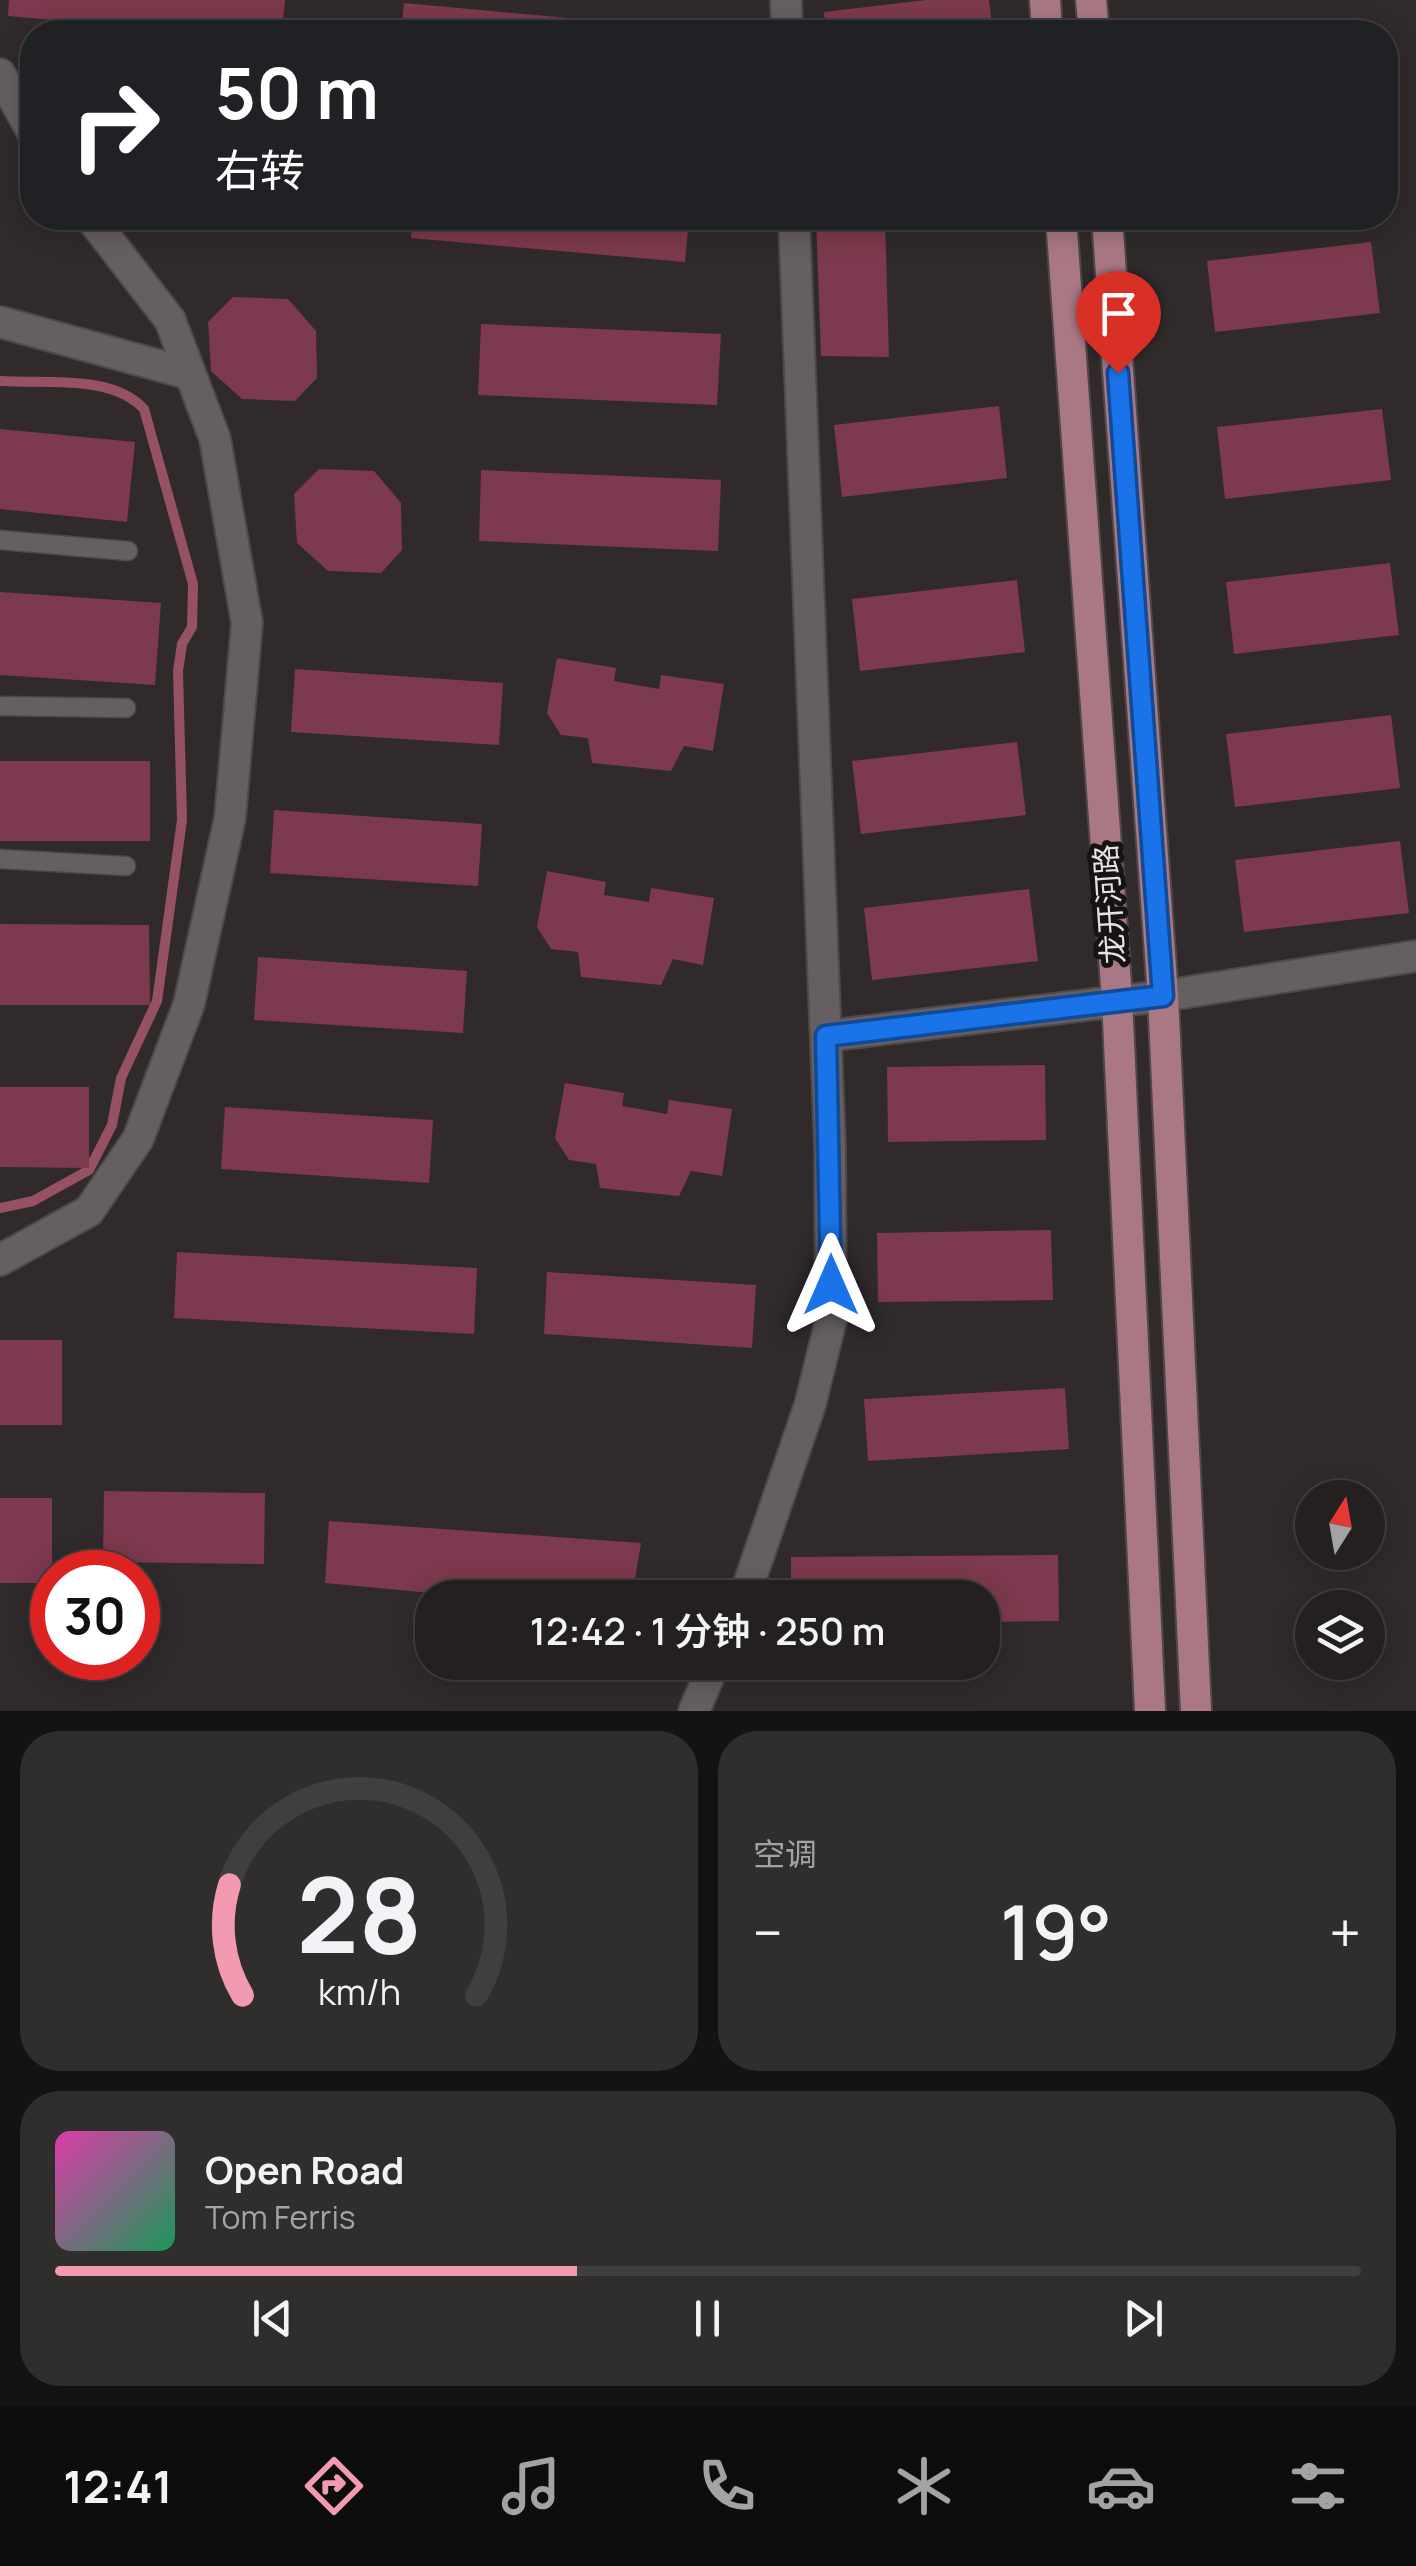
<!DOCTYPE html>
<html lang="zh">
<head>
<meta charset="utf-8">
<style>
  body { margin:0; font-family:Manrope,"Noto Sans SC",sans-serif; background:#302d2d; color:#f1f3f6; height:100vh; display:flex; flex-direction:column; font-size:38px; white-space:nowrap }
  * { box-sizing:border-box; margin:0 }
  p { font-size:32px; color:#a3a3a5 }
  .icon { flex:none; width:55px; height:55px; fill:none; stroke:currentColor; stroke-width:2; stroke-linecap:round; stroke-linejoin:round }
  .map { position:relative; height:1711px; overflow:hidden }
  .details { display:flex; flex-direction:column; gap:20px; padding:20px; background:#141212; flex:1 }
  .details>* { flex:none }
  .top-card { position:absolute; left:20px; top:20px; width:1378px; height:210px; border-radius:40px; box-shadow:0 5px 25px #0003,0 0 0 2px #413e3e; background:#202124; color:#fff; overflow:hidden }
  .needle { width:65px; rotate:11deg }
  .tools { position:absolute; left:1295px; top:1480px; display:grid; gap:20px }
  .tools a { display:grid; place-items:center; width:90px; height:90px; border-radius:50%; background:#242020; box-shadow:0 5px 25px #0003,0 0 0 2px #413e3e; font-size:50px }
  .speed { position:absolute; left:30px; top:1550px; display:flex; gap:20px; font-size:50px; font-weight:700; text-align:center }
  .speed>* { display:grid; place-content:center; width:130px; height:130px; border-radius:50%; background:#242020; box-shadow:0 5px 25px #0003,0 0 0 2px #413e3e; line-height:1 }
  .speed .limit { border:15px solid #d22; background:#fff; color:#111 }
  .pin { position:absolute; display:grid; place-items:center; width:85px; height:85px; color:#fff; margin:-102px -42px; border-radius:50% 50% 50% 0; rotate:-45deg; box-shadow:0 0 10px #0007 }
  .pin .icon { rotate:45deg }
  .me { position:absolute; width:110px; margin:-55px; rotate:0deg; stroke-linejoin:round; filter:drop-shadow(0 0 8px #0008) }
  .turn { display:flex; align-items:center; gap:35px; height:210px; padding:0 30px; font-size:45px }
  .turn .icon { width:130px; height:130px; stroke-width:2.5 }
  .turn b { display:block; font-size:70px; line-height:85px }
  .big { font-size:75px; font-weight:600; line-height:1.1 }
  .details .card { flex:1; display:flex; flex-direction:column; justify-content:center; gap:15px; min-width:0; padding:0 35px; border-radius:40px; background:#302d2d }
  .details .dial { align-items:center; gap:0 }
  .dial svg { height:260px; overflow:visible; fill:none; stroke:#413e3e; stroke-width:7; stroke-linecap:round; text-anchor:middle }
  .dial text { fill:#f1f3f6; stroke:none }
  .song { display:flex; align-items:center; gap:30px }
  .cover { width:120px; height:120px; border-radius:15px; background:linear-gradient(135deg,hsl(320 70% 55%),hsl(150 70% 35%)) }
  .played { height:10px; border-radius:5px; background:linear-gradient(90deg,#f29ab0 40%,#413e3e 40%) }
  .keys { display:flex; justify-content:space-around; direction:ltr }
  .heat { display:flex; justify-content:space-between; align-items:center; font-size:55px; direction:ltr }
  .details .tiles { flex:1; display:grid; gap:20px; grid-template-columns:1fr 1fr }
  .card:last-child { grid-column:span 2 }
  .trip { position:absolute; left:415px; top:1580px; width:585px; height:100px; border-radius:40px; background:#242020; box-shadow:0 5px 25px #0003,0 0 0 2px #413e3e; font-weight:600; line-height:100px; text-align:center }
  .tab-bar { display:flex; height:160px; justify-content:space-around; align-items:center; background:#0e0d0d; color:#a3a3a5 }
  .tab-bar .icon { width:70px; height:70px }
  .tab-bar .current { color:#f29ab0 }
  .tab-bar b { font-size:45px; color:#f1f3f6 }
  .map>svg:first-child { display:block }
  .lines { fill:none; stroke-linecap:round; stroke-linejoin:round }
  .stream { stroke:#975164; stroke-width:10 }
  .building { fill:#7d394d }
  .lane-casing { stroke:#4e4849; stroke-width:21 }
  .street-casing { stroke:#4e4849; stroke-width:34 }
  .primary-casing { stroke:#4e4849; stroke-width:34 }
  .lane { stroke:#665f61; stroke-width:18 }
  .street { stroke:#665f61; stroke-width:30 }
  .primary { stroke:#a97884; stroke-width:30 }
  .route-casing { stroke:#114b97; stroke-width:25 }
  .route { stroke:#1a73e8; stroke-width:18 }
  .labels { text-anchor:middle; stroke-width:10; stroke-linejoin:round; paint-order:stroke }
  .street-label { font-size:30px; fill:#e7e3e3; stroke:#161314 }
</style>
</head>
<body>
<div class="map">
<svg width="1416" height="1711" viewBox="0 0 1416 1711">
  <rect width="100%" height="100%" fill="#302a2b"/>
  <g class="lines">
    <path class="stream" d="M 0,381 C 46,384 112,374 144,409 L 193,584 L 192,627 L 182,644 L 178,671 L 182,820 L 157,1001 L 121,1078 L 112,1125 L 89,1170 L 33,1201 L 0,1208"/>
  </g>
  <g class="building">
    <path d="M 9,0 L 285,0 L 282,32 L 191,32 L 8,16 Z"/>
    <path d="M 926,0 L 989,0 L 993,32 L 826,32 L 824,12 Z"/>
    <path d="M 404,3 L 678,28 L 677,32 L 401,32 Z"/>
    <path d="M 134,218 L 197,218 L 191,223 Z"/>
    <path d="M 413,218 L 689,218 L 685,262 L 411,238 Z"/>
    <path d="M 816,218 L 885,218 L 889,357 L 821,356 Z"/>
    <path d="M 1371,242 L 1380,313 L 1215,332 L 1207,261 Z"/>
    <path d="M 233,297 L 288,299 L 316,331 L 317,378 L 295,401 L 242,399 L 211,371 L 208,322 Z"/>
    <path d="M 481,324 L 721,334 L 717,405 L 478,395 Z"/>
    <path d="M 999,406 L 1007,478 L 842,497 L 834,425 Z"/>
    <path d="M 1382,409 L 1391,480 L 1225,499 L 1217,427 Z"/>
    <path d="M 0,429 L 135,442 L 127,522 L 0,509 Z"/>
    <path d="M 319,469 L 374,471 L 401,503 L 402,550 L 381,573 L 328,571 L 297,543 L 294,494 Z"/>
    <path d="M 481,470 L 721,480 L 718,551 L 479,541 Z"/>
    <path d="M 1390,563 L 1399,635 L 1234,654 L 1226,582 Z"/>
    <path d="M 1017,580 L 1025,652 L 860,671 L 852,599 Z"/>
    <path d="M 0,592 L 161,603 L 155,685 L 0,675 Z"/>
    <path d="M 557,658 L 616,668 L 614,681 L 659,689 L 661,675 L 724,684 L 713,751 L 684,746 L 671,771 L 592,763 L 588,738 L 561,735 L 547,713 Z"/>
    <path d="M 295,669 L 503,683 L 499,745 L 291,732 Z"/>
    <path d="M 1391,715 L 1400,788 L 1235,807 L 1226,734 Z"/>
    <path d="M 1017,742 L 1026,815 L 861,834 L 852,761 Z"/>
    <rect x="0" y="761" width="150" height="80"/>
    <path d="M 274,810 L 482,824 L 478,886 L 270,873 Z"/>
    <path d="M 1400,841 L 1409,913 L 1244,932 L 1235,860 Z"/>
    <path d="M 547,871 L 606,882 L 604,895 L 649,902 L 651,888 L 714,898 L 703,965 L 673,959 L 661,985 L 581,977 L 578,952 L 551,949 L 537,927 Z"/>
    <path d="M 1029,889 L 1038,961 L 872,980 L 864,908 Z"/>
    <path d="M 0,924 L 149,925 L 150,1005 L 0,1005 Z"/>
    <path d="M 258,957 L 467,971 L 463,1033 L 254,1020 Z"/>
    <path d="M 1045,1065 L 1046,1140 L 888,1142 L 887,1067 Z"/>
    <path d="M 565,1083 L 624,1093 L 622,1106 L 667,1114 L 669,1100 L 732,1109 L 722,1176 L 691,1171 L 679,1196 L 600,1188 L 596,1164 L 569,1160 L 555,1138 Z"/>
    <path d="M 0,1087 L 89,1087 L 89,1168 L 0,1167 Z"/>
    <path d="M 225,1107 L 433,1120 L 429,1183 L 221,1169 Z"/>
    <path d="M 1051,1230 L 1053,1300 L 878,1302 L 877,1233 Z"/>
    <path d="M 177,1252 L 477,1268 L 474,1334 L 174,1318 Z"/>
    <path d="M 547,1272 L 756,1285 L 752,1348 L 544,1334 Z"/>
    <rect x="0" y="1340" width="62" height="85"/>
    <path d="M 1065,1388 L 1069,1449 L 868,1461 L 864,1399 Z"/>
    <path d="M 104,1491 L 265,1493 L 264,1564 L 103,1562 Z"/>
    <rect x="0" y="1498" width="52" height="85"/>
    <path d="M 329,1521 L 641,1543 L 632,1598 L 484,1598 L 325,1583 Z"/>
    <path d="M 1058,1555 L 1059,1621 L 982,1622 L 982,1598 L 791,1598 L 791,1557 Z"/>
  </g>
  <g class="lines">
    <g class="lane-casing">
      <g id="lane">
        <path d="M 0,540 L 128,551"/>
        <path d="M 0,706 L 126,708"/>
        <path d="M 0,859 L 126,866"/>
      </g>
    </g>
    <g class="street-casing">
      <g id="street">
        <path d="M 786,0 L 787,32"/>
        <path d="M 0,74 L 32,131"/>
        <path d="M 0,322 L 190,374"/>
        <path d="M 826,1036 L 1163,996 L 1416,956"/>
        <path d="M 0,1260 L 89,1211 L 138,1139 L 189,1004 L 230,818 L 247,623 L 215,439 L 170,320 L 91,218"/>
        <path d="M 744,1598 L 810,1405 L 831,1320 L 830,1147 L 794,218"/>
        <path d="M 694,1711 L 715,1662"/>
      </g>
    </g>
    <g class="primary-casing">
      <g id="primary">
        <path d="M 1045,0 L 1047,32"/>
        <path d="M 1091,0 L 1094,32"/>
        <path d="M 1061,218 L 1117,999 L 1150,1711"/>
        <path d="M 1107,218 L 1163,996 L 1196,1711"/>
      </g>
    </g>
    <use href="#lane" class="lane"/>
    <use href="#street" class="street"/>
    <use href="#primary" class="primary"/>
  </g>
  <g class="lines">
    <g class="route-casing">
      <path id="route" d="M 831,1285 L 826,1036 L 1163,996 L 1118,373"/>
    </g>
    <use href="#route" class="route"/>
  </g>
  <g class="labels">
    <g class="street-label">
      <text transform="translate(1110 904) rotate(-94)" y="10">龙开河路</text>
    </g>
  </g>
</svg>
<div class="tools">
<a><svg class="needle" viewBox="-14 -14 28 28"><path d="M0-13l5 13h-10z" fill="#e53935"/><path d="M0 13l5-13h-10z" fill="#a3a3a5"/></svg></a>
<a><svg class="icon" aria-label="layers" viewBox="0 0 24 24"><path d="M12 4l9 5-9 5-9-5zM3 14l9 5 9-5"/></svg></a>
</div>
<div class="speed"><div class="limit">30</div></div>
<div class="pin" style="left:1118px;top:373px;background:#d93025"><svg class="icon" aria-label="arrive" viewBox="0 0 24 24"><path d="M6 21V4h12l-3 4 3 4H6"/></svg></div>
<svg class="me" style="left:831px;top:1285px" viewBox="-20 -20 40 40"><path d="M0-17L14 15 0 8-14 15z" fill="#1a73e8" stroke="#fff" stroke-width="4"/></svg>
<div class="trip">12:42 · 1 分钟 · 250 m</div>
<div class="top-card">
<div class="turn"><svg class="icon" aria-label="right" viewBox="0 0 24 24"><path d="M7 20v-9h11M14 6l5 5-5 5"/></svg><div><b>50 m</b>右转</div></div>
</div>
</div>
<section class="details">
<div class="tiles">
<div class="card dial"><svg viewBox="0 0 100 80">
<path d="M14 69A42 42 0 1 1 86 69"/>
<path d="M14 69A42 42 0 0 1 10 35" stroke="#f29ab0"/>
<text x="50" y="56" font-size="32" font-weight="700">28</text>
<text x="50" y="72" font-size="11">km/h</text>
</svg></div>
<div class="card"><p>空调</p>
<div class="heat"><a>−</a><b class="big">19°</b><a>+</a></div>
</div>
<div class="card">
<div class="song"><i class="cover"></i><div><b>Open Road</b><p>Tom Ferris</p></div></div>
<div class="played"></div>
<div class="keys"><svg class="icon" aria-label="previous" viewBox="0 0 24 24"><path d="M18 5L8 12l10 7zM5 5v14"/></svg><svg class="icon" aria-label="pause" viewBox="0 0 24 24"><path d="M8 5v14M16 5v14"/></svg><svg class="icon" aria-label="next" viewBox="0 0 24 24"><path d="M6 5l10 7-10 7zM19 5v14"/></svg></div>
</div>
</div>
</section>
<nav class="tab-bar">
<b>12:41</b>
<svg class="icon current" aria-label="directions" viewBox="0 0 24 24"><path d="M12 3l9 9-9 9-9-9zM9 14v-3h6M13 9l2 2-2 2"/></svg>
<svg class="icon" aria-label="music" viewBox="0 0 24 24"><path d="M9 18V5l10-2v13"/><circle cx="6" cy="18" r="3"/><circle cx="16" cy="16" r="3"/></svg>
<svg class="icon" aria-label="phone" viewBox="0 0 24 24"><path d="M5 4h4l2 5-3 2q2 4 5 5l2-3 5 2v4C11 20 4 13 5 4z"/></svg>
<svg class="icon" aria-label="climate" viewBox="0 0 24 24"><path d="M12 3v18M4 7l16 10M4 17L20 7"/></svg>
<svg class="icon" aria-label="car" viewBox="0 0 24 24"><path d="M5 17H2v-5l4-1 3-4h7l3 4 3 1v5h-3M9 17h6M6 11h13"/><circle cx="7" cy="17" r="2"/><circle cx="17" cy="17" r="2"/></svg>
<svg class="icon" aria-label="filters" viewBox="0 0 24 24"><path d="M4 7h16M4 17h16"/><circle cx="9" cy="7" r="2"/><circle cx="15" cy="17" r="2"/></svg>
</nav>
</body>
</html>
